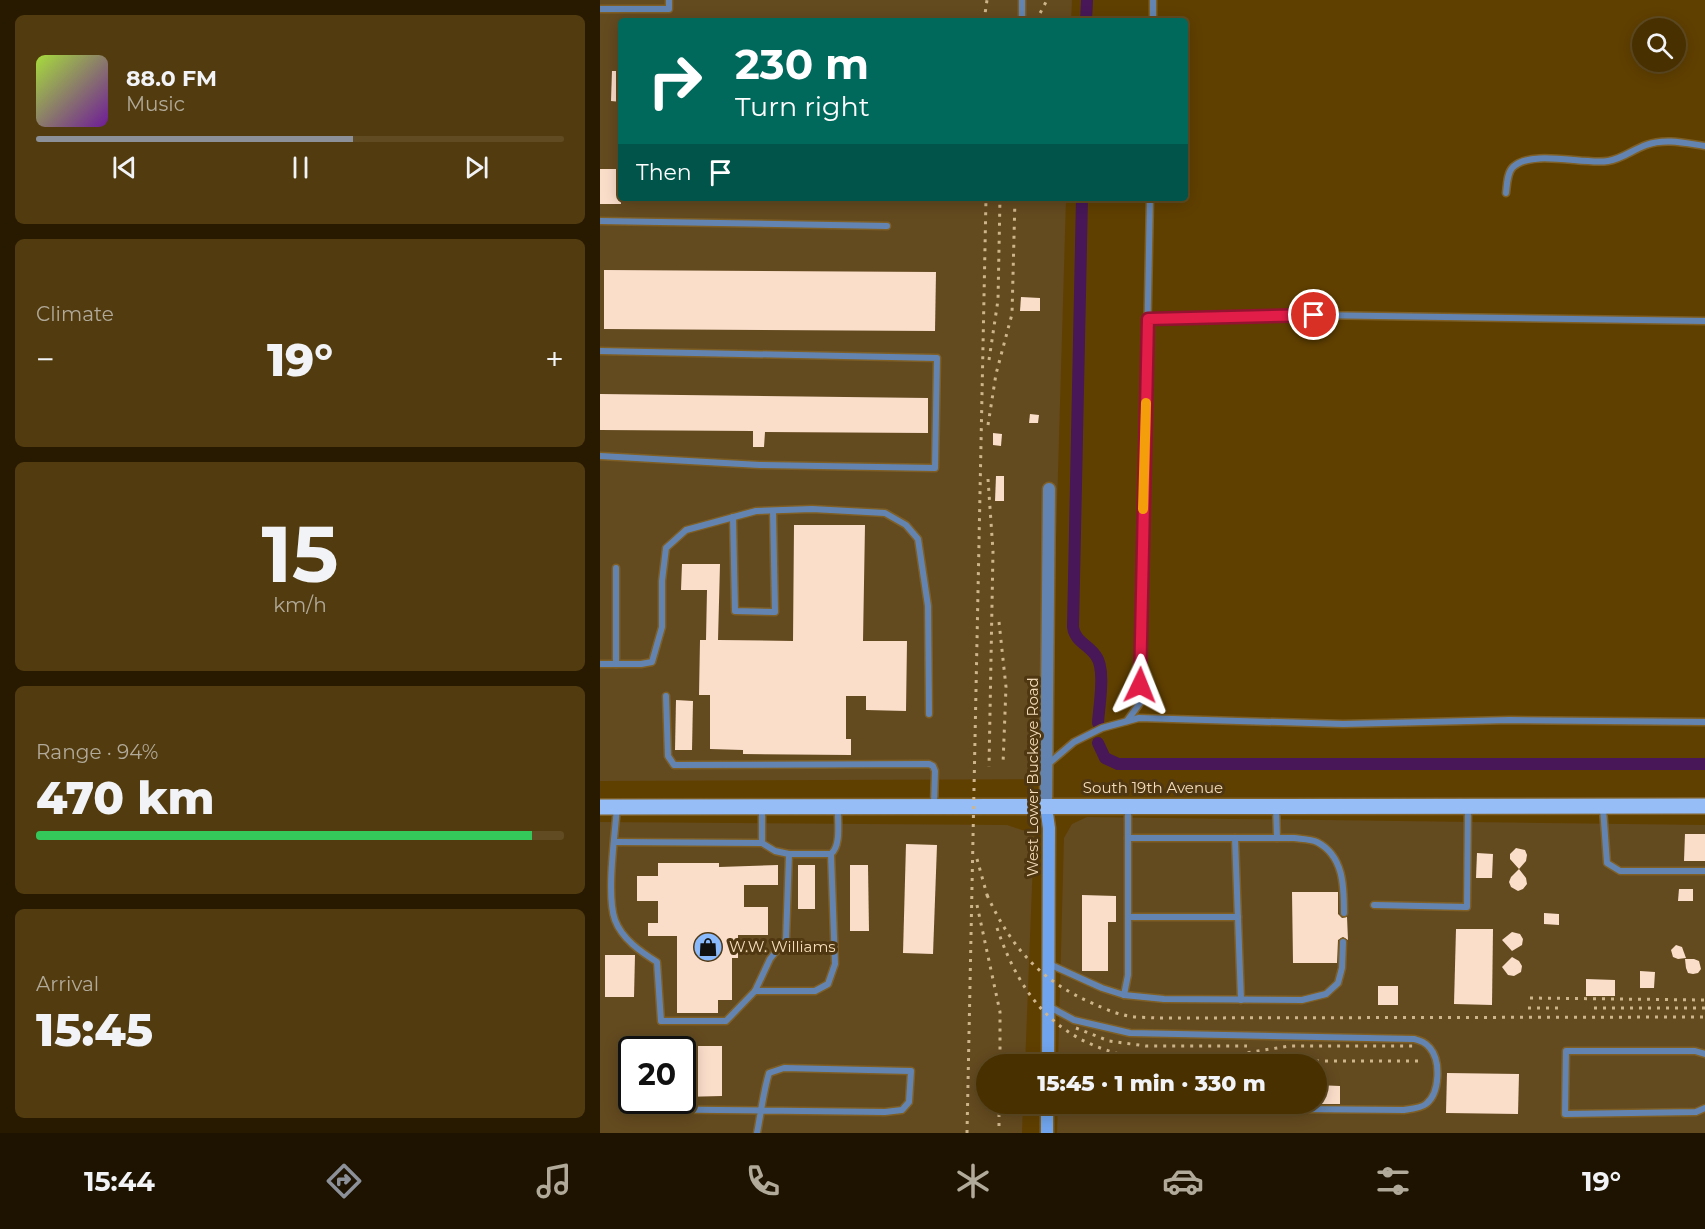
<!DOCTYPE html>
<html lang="en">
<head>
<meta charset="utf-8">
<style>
  body { margin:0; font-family:Montserrat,sans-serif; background:#523c0f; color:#f1f3f6; height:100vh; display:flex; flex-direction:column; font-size:22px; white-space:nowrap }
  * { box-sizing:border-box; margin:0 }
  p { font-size:20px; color:#b1a999 }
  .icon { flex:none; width:33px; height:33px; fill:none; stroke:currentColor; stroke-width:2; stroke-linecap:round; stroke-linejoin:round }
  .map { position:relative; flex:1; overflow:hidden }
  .details { display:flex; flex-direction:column; gap:15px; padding:15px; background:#281a00; width:600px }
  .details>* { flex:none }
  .guide { position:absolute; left:18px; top:18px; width:570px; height:183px; border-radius:6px; box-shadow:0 3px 15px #0003,0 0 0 2px #604b22; background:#00695c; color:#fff; overflow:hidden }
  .fabs { position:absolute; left:1032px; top:18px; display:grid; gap:12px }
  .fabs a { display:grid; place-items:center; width:54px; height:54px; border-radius:50%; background:#483000; box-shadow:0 3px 15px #0003,0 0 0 2px #604b22; font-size:30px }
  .speed { position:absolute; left:18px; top:1036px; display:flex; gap:12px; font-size:30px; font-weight:700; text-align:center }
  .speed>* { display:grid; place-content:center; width:78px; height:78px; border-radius:50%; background:#483000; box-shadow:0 3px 15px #0003,0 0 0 2px #604b22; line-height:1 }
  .speed .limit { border:3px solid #111; border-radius:9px; background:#fff; color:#111 }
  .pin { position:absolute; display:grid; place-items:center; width:51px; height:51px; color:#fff; margin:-26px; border:3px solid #fff; border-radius:50%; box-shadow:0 2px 6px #0007 }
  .me { position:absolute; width:66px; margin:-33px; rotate:2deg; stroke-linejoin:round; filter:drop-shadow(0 0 4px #0008) }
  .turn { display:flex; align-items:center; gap:21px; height:126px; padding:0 18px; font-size:27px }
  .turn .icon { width:78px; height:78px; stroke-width:2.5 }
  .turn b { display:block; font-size:42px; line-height:51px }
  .then { display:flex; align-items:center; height:57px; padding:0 18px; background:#0003; gap:12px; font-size:22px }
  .big { font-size:45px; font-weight:800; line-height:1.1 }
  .details .card { flex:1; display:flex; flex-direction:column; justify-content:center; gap:9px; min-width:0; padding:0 21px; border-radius:9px; background:#523c0f }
  .details .dial { align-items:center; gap:0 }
  .dial b { font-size:78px; line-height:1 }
  .song { display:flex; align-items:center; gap:18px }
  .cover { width:72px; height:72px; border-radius:9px; background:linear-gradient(135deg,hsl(80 70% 55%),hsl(280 70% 35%)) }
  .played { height:6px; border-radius:3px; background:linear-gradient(90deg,#8c9099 60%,#604b22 60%) }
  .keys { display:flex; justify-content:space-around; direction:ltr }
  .heat { display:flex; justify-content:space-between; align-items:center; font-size:33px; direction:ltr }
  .charge { height:9px; border-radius:4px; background:linear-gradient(90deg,#34c759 94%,#604b22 0) }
  .trip { position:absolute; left:376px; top:1054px; width:351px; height:60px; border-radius:30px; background:#483000; box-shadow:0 3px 15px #0003,0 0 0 2px #604b22; font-weight:800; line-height:60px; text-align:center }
  .menu { display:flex; height:96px; justify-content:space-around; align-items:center; background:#1d1300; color:#b1a999 }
  .menu .icon { width:42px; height:42px }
  .menu .selected { color:#8c9099 }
  .menu b { font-size:27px; color:#f1f3f6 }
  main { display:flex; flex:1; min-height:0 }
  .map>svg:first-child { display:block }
  .built { fill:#644a1f; fill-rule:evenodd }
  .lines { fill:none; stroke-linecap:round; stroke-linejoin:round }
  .canal { stroke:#471757; stroke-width:12 }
  .building { fill:#fbdeca }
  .lane-casing { stroke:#7e5f25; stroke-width:9 }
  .street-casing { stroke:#7e5f25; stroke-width:15 }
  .secondary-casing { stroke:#7e5f25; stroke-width:15 }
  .primary-casing { stroke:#7e5f25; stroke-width:18 }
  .lane { stroke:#6384b1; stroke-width:6 }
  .street { stroke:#6384b1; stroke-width:12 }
  .secondary { stroke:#70a4ec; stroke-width:12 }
  .primary { stroke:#96bdf5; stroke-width:15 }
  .rail { stroke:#cfb58b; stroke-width:3; stroke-dasharray:3 6; stroke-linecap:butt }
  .route-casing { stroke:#92132f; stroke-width:15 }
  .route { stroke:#e11d48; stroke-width:10 }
  .slow { stroke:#f59e0b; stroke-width:10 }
  .labels { text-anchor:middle; stroke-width:6; stroke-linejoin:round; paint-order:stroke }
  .street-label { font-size:15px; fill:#f5ddbb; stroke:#4f3711 }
  .poi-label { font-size:15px; fill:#f5ddbb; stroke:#4f3711; text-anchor:start }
</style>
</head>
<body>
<main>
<section class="details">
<div class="card">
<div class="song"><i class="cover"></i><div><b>88.0 FM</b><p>Music</p></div></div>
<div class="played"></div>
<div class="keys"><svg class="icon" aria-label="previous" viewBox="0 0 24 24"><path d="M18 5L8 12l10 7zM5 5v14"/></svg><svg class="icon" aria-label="pause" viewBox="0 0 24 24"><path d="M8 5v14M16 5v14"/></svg><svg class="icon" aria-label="next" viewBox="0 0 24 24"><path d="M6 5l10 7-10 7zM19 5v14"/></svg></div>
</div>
<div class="card"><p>Climate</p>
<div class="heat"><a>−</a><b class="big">19°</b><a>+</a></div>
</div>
<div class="card dial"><b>15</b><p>km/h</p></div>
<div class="card"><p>Range · 94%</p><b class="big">470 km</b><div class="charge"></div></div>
<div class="card"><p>Arrival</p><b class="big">15:45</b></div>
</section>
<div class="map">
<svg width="1105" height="1133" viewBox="0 0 1105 1133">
  <rect width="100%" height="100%" fill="#604000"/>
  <g class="built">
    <path d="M 0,0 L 472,0 L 471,21 L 21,21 L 21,198 L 466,198 L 449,779 L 0,781 Z"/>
    <path d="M 487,817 L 1105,825 L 1105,1133 L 457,1133 L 458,1104 L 717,1104 L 717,1065 L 458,1065 L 464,838 L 472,824 Z"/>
    <path d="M 0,822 L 407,825 L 434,834 L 425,1065 L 387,1065 L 387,1104 L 423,1104 L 422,1133 L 0,1133 ZM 32,1050 L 82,1050 L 82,1101 L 32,1101 Z"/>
  </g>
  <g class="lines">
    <g class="canal">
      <path d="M 486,21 L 487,0"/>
      <path d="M 482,198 L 473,627 C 475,642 488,644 496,656 C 506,669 499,706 498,723"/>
      <path d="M 498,743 L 505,758 L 518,764 L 1105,764"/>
    </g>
  </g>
  <g class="building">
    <path d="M 12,71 L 21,71 L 21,102 L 11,101 Z"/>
    <rect x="0" y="169" width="21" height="35"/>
    <path d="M 4,270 L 336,272 L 335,331 L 4,329 Z"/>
    <path d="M 421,297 L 440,298 L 440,311 L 420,311 Z"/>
    <path d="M 0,394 L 328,398 L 328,433 L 165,432 L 164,447 L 153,447 L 153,431 L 0,430 Z"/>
    <path d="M 430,414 L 439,415 L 438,423 L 429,423 Z"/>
    <path d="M 393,433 L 402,434 L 401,446 L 393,445 Z"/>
    <path d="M 396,476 L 404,476 L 404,501 L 395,501 Z"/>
    <path d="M 194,525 L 265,525 L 263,641 L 307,641 L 306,711 L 266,710 L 266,696 L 246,696 L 246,739 L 251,739 L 251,755 L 143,754 L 143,750 L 110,749 L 110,695 L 99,695 L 100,640 L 106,640 L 107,590 L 81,590 L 82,564 L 120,564 L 118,640 L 193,641 Z"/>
    <path d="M 76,700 L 93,701 L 92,750 L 75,750 Z"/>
    <path d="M 1085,834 L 1105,834 L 1105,861 L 1084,861 Z"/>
    <path d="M 306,844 L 337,845 L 333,954 L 303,953 Z"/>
    <path d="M 916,848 L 925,850 L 927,855 L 926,861 L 919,869 L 926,878 L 927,884 L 923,889 L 918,891 L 911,887 L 909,882 L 911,877 L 919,869 L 910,859 L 910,854 Z"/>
    <path d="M 877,853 L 893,854 L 892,878 L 876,878 Z"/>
    <path d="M 58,863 L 119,863 L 119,867 L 178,865 L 178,885 L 144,885 L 144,907 L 168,907 L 168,935 L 138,935 L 138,958 L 132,958 L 132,1000 L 118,1000 L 118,1013 L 77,1013 L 77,936 L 48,936 L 48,923 L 58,923 L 58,901 L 37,901 L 37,876 L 58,876 Z"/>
    <rect x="198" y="865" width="17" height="44"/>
    <path d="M 250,865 L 268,865 L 269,931 L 250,931 Z"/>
    <path d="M 1079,889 L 1093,889 L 1093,901 L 1078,901 Z"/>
    <path d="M 692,892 L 738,892 L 738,914 L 742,918 L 747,917 L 748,940 L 743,937 L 738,940 L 737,963 L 693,963 Z"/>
    <path d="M 482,895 L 516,896 L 516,922 L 508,922 L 508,971 L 482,971 Z"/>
    <path d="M 944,913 L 959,914 L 959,925 L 944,924 Z"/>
    <path d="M 856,929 L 893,929 L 892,1005 L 854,1004 Z"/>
    <path d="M 912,932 L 920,934 L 923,939 L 922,945 L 912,951 L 902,940 Z"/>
    <path d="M 1076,945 L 1082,947 L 1086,958 L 1078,959 L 1073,957 L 1071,950 Z"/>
    <path d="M 5,955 L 35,955 L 34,997 L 5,997 Z"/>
    <path d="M 912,957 L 919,961 L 922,966 L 921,972 L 914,976 L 908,975 L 902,967 Z"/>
    <path d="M 1085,959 L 1094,959 L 1099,961 L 1101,969 L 1098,973 L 1093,974 L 1088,973 L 1086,968 Z"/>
    <path d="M 1040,971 L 1055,972 L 1054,988 L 1040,988 Z"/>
    <path d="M 986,979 L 1015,980 L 1015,996 L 986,996 Z"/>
    <rect x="778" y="986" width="20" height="19"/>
    <path d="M 82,1046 L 122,1046 L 122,1096 L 82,1097 Z"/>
    <path d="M 847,1073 L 919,1074 L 918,1114 L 846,1113 Z"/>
    <path d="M 717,1085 L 740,1086 L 740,1104 L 717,1104 Z"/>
  </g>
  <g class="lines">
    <g class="lane-casing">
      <g id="lane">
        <path d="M 422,0 L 422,21"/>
        <path d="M 553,0 L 553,21"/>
        <path d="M 0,9 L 69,9 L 69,0"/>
        <path d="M 906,193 C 907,185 907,173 913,167 C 932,149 984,165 1008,161 C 1022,159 1032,150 1046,145 C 1065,138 1085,143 1105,146"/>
        <path d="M 0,221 L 287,226"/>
        <path d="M 548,319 L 714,315 L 1105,321"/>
        <path d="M 0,351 L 337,358 L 335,468 L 160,465 L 0,456"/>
        <path d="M 133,517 L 135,611 L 175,612 L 173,511"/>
        <path d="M 16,568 L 16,664"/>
        <path d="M 0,664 L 41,664 L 52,662 L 62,627 L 62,581 L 66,548 L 86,530 L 156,511 L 212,509 L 285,513 L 306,525 L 318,539 L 328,606 L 329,714"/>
        <path d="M 66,696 L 68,756 L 74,765 L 329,764 L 333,766 L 335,771 L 334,805"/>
        <path d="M 527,721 L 540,703 L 550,198"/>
        <path d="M 447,765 L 474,742 L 502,728 L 539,718 L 743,724 L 910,720 L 1105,722"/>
        <path d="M 17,807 C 15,835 6,895 15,920 C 22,939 41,952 57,962 L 61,1021 L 126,1021 L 155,991 L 170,959 L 186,939 L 189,854 L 175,851 L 162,843 L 162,809"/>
        <path d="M 676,807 L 677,838"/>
        <path d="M 1003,808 L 1007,863 L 1020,871 L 1105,871"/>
        <path d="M 528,838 L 694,838 C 701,839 711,839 717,842 C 744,856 744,887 744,913"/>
        <path d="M 635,838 L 641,1000"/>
        <path d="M 15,842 L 162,843"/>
        <path d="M 189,854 L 231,854 C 242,845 237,820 238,806"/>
        <path d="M 774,905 L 867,907 L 868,807"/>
        <path d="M 529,917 L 638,917"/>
        <path d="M 449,964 L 502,988 L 524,995 L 564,999 L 702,1000 L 726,994 L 738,983 L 742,968 L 743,942"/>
        <path d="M 155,991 L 215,991 L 228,984 L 235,964 L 231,854"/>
        <path d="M 524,995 L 528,975 L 528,807"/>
        <path d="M 448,1006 L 474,1020 L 530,1033 L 814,1039 C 821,1041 825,1042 830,1048 C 841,1061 840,1093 826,1104 C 821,1108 810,1109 804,1110 L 505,1107 L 501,1104"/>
        <path d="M 1105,1054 L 1095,1051 L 966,1051 L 965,1114 L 1096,1112 L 1105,1108"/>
        <path d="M 30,1109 L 285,1112 L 302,1110 L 309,1102 L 311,1071 L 184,1068 L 169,1073 C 163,1093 161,1113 157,1133"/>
      </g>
    </g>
    <g class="street-casing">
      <path id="street" d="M 446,806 L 449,489"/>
    </g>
    <g class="secondary-casing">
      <g id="secondary">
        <path d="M 446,806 L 449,828 L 448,1065"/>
        <path d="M 447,1133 L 447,1104"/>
      </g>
    </g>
    <g class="primary-casing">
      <path id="primary" d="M 0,807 L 1105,806"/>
    </g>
    <use href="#lane" class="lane"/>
    <use href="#street" class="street"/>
    <use href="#secondary" class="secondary"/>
    <use href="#primary" class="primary"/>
    <g class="rail">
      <path d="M 384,21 L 387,0"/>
      <path d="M 436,21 L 447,0"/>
      <path d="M 389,360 L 398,300 L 400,198"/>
      <path d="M 388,425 L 396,374 L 412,314 L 415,198"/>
      <path d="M 388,479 L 393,551 L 389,767"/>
      <path d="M 399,622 L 406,687 L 403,764"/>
      <path d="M 377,859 L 389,902"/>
      <path d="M 387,895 C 411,947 440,981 494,1004 C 503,1008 514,1013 524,1015 C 534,1018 546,1017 556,1018 L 1105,1017"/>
      <path d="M 377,905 L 400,1012 L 400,1065"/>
      <path d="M 397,928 C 423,1004 464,1048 546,1059 C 581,1064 617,1061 652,1065"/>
      <path d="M 930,998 L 1105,1000"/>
      <path d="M 928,1008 L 964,1008"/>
      <path d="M 994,1008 L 1105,1008"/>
      <path d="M 476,1028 L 509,1041 L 546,1046 L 647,1046"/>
      <path d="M 621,1057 L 689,1046 L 815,1046"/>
      <path d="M 644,1061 L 821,1061"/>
      <path d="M 399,1126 L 399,1104"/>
      <path d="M 367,1133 L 386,198"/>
    </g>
  </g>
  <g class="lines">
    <g class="route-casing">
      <path id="route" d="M 540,685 L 548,319 L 714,315"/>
    </g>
    <use href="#route" class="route"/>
    <path class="slow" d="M 543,509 L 546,403"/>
  </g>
  <defs>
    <g id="shop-disc" transform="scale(1.5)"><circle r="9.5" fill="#8abafc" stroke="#4f3711"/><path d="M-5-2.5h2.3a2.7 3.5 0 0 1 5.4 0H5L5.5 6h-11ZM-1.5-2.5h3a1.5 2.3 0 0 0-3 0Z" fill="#111"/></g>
  </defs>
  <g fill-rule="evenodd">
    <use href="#shop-disc" x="108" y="947"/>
  </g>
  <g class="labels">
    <g class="street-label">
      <text transform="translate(433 777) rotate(-90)" y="5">West Lower Buckeye Road</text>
      <text x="553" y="793">South 19th Avenue</text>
    </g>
    <g class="poi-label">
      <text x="129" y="952">W.W. Williams</text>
    </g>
  </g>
</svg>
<div class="fabs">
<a><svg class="icon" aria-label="search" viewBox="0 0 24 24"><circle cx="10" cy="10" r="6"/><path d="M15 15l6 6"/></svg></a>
</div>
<div class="speed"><div class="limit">20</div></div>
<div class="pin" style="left:714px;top:315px;background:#d93025"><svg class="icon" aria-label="arrive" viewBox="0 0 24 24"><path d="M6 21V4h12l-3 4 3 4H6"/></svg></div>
<svg class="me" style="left:540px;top:685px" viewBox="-20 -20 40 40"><path d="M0-17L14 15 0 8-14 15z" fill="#e11d48" stroke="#fff" stroke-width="4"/></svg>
<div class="trip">15:45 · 1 min · 330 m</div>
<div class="guide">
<div class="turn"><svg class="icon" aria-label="right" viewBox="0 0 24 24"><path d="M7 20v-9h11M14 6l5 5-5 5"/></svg><div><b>230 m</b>Turn right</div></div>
<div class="then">Then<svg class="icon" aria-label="arrive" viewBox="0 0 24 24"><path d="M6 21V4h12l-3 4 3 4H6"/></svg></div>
</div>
</div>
</main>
<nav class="menu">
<b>15:44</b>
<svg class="icon selected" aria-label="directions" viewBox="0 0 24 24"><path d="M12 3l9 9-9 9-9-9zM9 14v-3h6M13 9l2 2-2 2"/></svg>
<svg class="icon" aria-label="music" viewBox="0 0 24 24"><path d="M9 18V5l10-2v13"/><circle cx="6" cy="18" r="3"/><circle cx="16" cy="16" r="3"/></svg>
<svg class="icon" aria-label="phone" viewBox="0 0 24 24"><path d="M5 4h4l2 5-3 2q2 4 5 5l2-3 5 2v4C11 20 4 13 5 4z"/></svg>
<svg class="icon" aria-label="climate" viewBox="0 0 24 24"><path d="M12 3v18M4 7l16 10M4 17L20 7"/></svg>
<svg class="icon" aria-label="car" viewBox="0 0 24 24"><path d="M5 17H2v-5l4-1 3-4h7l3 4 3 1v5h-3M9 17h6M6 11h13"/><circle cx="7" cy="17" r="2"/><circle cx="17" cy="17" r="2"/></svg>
<svg class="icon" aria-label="filters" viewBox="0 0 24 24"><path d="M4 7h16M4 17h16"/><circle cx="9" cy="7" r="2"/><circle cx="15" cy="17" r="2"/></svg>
<b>19°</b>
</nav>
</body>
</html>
